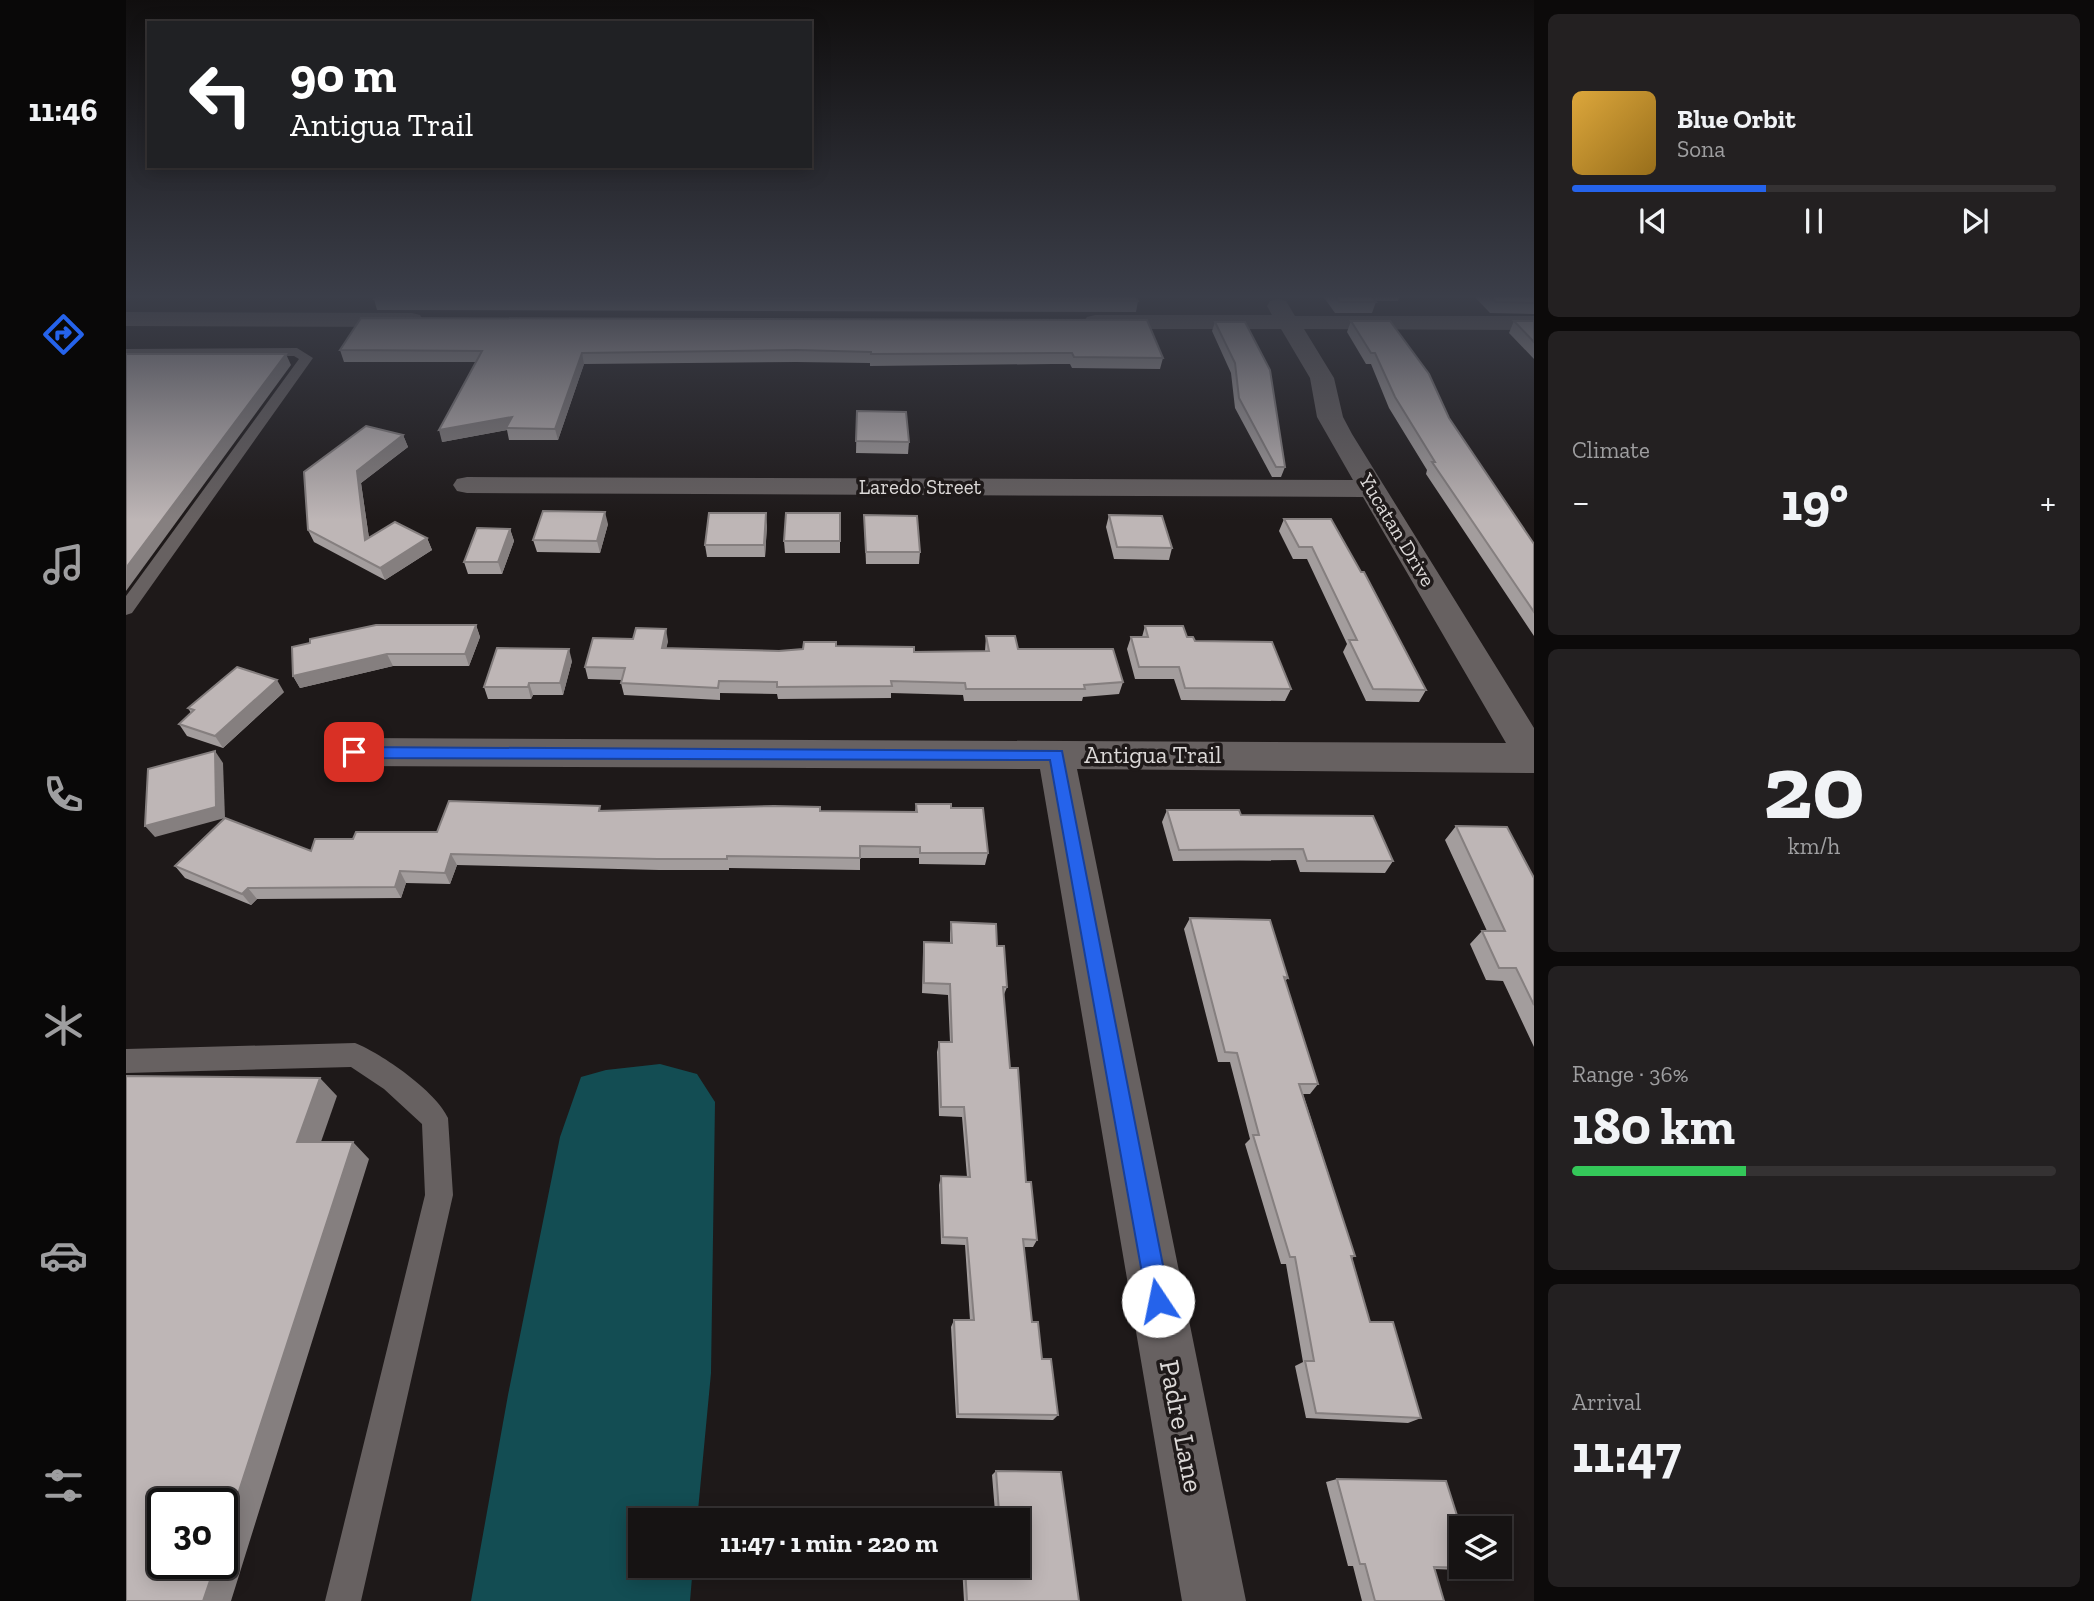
<!DOCTYPE html>
<html lang="en">
<head>
<meta charset="utf-8">
<style>
  body { margin:0; font-family:"Zilla Slab",serif; background:#232021; color:#f1f3f6; height:100vh; display:flex; flex-direction:column; font-size:26px; white-space:nowrap }
  * { box-sizing:border-box; margin:0 }
  p { font-size:23px; color:#9e9ea0 }
  .icon { flex:none; width:38px; height:38px; fill:none; stroke:currentColor; stroke-width:2; stroke-linecap:round; stroke-linejoin:round }
  .map { position:relative; flex:1; overflow:hidden }
  .side { display:flex; flex-direction:column; gap:14px; padding:14px; background:#0c0a0a; width:560px }
  .side>* { flex:none }
  .banner { position:absolute; left:21px; top:21px; width:665px; height:147px; border-radius:0px; box-shadow:0 4px 18px #0003,0 0 0 2px #353233; background:#202124; color:#fff; overflow:hidden }
  .buttons { position:absolute; left:1323px; top:1516px; display:grid; gap:14px }
  .buttons a { display:grid; place-items:center; width:63px; height:63px; border-radius:0px; background:#161313; box-shadow:0 4px 18px #0003,0 0 0 2px #353233; font-size:35px }
  .speed { position:absolute; left:21px; top:1488px; display:flex; gap:14px; font-size:35px; font-weight:700; text-align:center }
  .speed>* { display:grid; place-content:center; width:91px; height:91px; border-radius:50%; background:#161313; box-shadow:0 4px 18px #0003,0 0 0 2px #353233; line-height:1 }
  .speed .limit { border:4px solid #111; border-radius:10px; background:#fff; color:#111 }
  .pin { position:absolute; display:grid; place-items:center; width:60px; height:60px; color:#fff; margin:-30px; border-radius:14px; box-shadow:0 4px 10px #0006 }
  .me { position:absolute; width:77px; margin:-38px; rotate:349deg; stroke-linejoin:round; filter:drop-shadow(0 0 5px #0008) }
  .turn { display:flex; align-items:center; gap:24px; height:147px; padding:0 28px; font-size:32px }
  .turn .icon { width:91px; height:91px; stroke-width:2.5 }
  .turn b { display:block; font-size:49px; line-height:60px }
  .big { font-size:52px; font-weight:800; line-height:1.1 }
  .side .card { flex:1; display:flex; flex-direction:column; justify-content:center; gap:10px; min-width:0; padding:0 24px; border-radius:10px; background:#232021 }
  .side .dial { align-items:center; gap:0 }
  .dial b { font-size:91px; line-height:1 }
  .song { display:flex; align-items:center; gap:21px }
  .cover { width:84px; height:84px; border-radius:10px; background:linear-gradient(135deg,hsl(40 70% 55%),hsl(40 70% 35%)) }
  .played { height:7px; border-radius:4px; background:linear-gradient(90deg,#2563eb 40%,#353233 40%) }
  .keys { display:flex; justify-content:space-around; direction:ltr }
  .heat { display:flex; justify-content:space-between; align-items:center; font-size:38px; direction:ltr }
  .charge { height:10px; border-radius:5px; background:linear-gradient(90deg,#34c759 36%,#353233 0) }
  .trip { position:absolute; left:502px; top:1508px; width:402px; height:70px; border-radius:0px; background:#161313; box-shadow:0 4px 18px #0003,0 0 0 2px #353233; font-weight:800; line-height:70px; text-align:center }
  main { display:flex; flex:1; min-height:0 }
  .tab-bar { display:flex; flex-direction:column; width:126px; justify-content:space-around; align-items:center; background:#090808; color:#9e9ea0 }
  .tab-bar .icon { width:49px; height:49px }
  .tab-bar .current { color:#2563eb }
  .tab-bar b { font-size:32px; color:#f1f3f6 }
  .map>svg:first-child { display:block }
  .water { fill:#134d53 }
  .lines { fill:none; stroke-linecap:round; stroke-linejoin:round }
  .service { fill:#676161; fill-rule:evenodd }
  .minor { fill:#676161; fill-rule:evenodd }
  .wall { fill:#a39d9d }
  .shaded-wall { fill:#857f7f }
  .building { fill:#beb6b6; stroke:#857f7f; stroke-width:2 }
  .route { fill:#2563eb; stroke:#184099; stroke-width:2 }
  .labels { text-anchor:middle; stroke-width:7; stroke-linejoin:round; paint-order:stroke }
  .far-street-label { font-size:21px; fill:#dcd9d8; stroke:#1e1919 }
  .street-label { font-size:24px; fill:#dcd9d8; stroke:#1e1919 }
  .near-street-label { font-size:28px; fill:#dcd9d8; stroke:#1e1919 }
</style>
</head>
<body>
<main>
<nav class="tab-bar">
<b>11:46</b>
<svg class="icon current" aria-label="directions" viewBox="0 0 24 24"><path d="M12 3l9 9-9 9-9-9zM9 14v-3h6M13 9l2 2-2 2"/></svg>
<svg class="icon" aria-label="music" viewBox="0 0 24 24"><path d="M9 18V5l10-2v13"/><circle cx="6" cy="18" r="3"/><circle cx="16" cy="16" r="3"/></svg>
<svg class="icon" aria-label="phone" viewBox="0 0 24 24"><path d="M5 4h4l2 5-3 2q2 4 5 5l2-3 5 2v4C11 20 4 13 5 4z"/></svg>
<svg class="icon" aria-label="climate" viewBox="0 0 24 24"><path d="M12 3v18M4 7l16 10M4 17L20 7"/></svg>
<svg class="icon" aria-label="car" viewBox="0 0 24 24"><path d="M5 17H2v-5l4-1 3-4h7l3 4 3 1v5h-3M9 17h6M6 11h13"/><circle cx="7" cy="17" r="2"/><circle cx="17" cy="17" r="2"/></svg>
<svg class="icon" aria-label="filters" viewBox="0 0 24 24"><path d="M4 7h16M4 17h16"/><circle cx="9" cy="7" r="2"/><circle cx="15" cy="17" r="2"/></svg>
</nav>
<div class="map">
<svg width="1408" height="1601" viewBox="0 0 1408 1601">
  <rect width="100%" height="100%" fill="#1e1919"/>
  <path class="water" d="M 534,1064 L 571,1074 L 589,1102 L 585,1373 L 571,1521 L 514,1521 L 514,1566 L 567,1566 L 564,1601 L 345,1601 L 382,1395 L 434,1137 L 455,1077 L 480,1070 Z"/>
  <g class="lines">
    <g class="service">
      <path d="M 171,348 L 187,358 L 6,613 L 0,615 L 0,596 L 173,359 L 168,356 L 0,357 L 0,349 Z"/>
      <path d="M 229,1043 C 255,1053 311,1092 322,1118 L 327,1195 L 235,1601 L 199,1601 L 299,1195 L 296,1124 L 258,1089 L 225,1067 L 0,1073 L 0,1049 Z"/>
    </g>
    <g class="minor">
      <path d="M 1152,299 L 1160,301 L 1169,316 L 1408,316 L 1408,330 L 1178,329 L 1208,378 L 1217,417 L 1226,434 L 1408,728 L 1408,773 L 951,769 L 1120,1601 L 1056,1601 L 914,769 L 228,766 L 215,762 L 210,752 L 215,742 L 228,738 L 1380,743 L 1237,497 L 341,493 L 331,491 L 327,485 L 331,479 L 341,477 L 1227,480 L 1191,417 L 1184,378 L 1155,329 L 969,329 L 961,327 L 957,322 L 961,317 L 969,315 L 1146,315 L 1141,306 L 1144,301 Z"/>
      <path d="M 0,312 L 286,313 L 294,315 L 297,320 L 294,325 L 286,327 L 0,326 Z"/>
    </g>
  </g>
  <g class="wall">
    <path d="M 1197,296 L 1274,296 L 1272,301 L 1249,301 L 1250,302 L 1246,313 L 1209,313 Z"/>
    <path d="M 1348,296 L 1408,296 L 1408,314 L 1364,313 Z"/>
    <path d="M 248,299 L 1012,301 L 1010,312 L 251,310 Z"/>
    <path d="M 235,318 L 1037,358 L 1034,369 L 946,368 L 944,364 L 926,364 L 744,366 L 744,363 L 670,362 L 458,364 L 432,440 L 383,440 L 381,430 L 316,442 L 350,362 L 218,362 L 214,350 Z"/>
    <path d="M 1225,321 L 1323,418 L 1408,544 L 1408,636 L 1300,474 L 1301,470 L 1263,408 L 1245,364 L 1240,364 L 1221,332 Z"/>
    <path d="M 1388,321 L 1408,321 L 1408,359 L 1383,333 Z"/>
    <path d="M 1089,322 L 1159,467 L 1155,477 L 1146,477 L 1109,408 L 1105,373 L 1086,331 Z"/>
    <path d="M 731,411 L 783,442 L 782,454 L 730,453 Z"/>
    <path d="M 277,435 L 282,447 L 235,483 L 243,538 L 301,538 L 306,550 L 259,580 L 188,542 L 182,530 Z"/>
    <path d="M 714,513 L 714,553 L 659,553 L 658,541 Z"/>
    <path d="M 738,515 L 794,552 L 793,564 L 740,564 Z"/>
    <path d="M 983,515 L 1046,548 L 1043,560 L 988,559 L 980,527 Z"/>
    <path d="M 1158,519 L 1205,519 L 1300,690 L 1293,702 L 1240,701 L 1217,652 L 1221,644 L 1181,559 L 1167,559 L 1153,531 Z"/>
    <path d="M 482,524 L 474,553 L 411,552 L 407,540 Z"/>
    <path d="M 641,525 L 639,557 L 581,557 L 579,545 Z"/>
    <path d="M 384,529 L 388,541 L 376,574 L 342,574 L 338,562 Z"/>
    <path d="M 350,625 L 354,637 L 343,666 L 267,666 L 174,688 L 167,676 Z"/>
    <path d="M 1019,626 L 1061,637 L 1165,689 L 1159,701 L 1055,700 L 1048,679 L 1009,679 L 1001,649 L 1005,637 L 1016,637 Z"/>
    <path d="M 860,636 L 892,649 L 997,682 L 993,694 L 957,697 L 956,701 L 838,701 L 837,695 L 765,693 L 765,698 L 652,699 L 651,694 L 594,693 L 594,700 L 498,695 L 495,683 L 496,680 L 462,679 L 459,667 L 542,641 L 540,648 L 653,651 L 710,646 L 788,652 L 859,651 Z"/>
    <path d="M 446,661 L 437,695 L 407,695 L 405,699 L 362,699 L 358,687 Z"/>
    <path d="M 158,692 L 97,748 L 61,736 L 53,724 L 65,713 L 62,708 Z"/>
    <path d="M 790,804 L 825,808 L 862,853 L 859,865 L 793,864 L 793,858 L 734,858 L 734,870 L 603,868 L 603,870 L 533,870 L 331,865 L 324,884 L 280,883 L 275,898 L 131,899 L 125,905 L 59,878 L 49,866 L 185,851 L 227,839 L 311,832 L 475,811 L 694,811 L 789,812 Z"/>
    <path d="M 1041,810 L 1115,815 L 1267,861 L 1259,873 L 1174,872 L 1170,860 L 1047,861 L 1036,822 Z"/>
    <path d="M 1330,826 L 1408,878 L 1408,1047 L 1377,981 L 1360,980 L 1344,944 L 1356,931 L 1361,931 L 1319,840 Z"/>
    <path d="M 1064,918 L 1162,978 L 1159,981 L 1192,1084 L 1184,1094 L 1177,1094 L 1229,1256 L 1226,1258 L 1244,1322 L 1295,1418 L 1282,1423 L 1180,1418 L 1169,1366 L 1177,1362 L 1160,1264 L 1155,1264 L 1119,1144 L 1124,1139 L 1104,1062 L 1092,1062 L 1058,929 Z"/>
    <path d="M 825,922 L 871,946 L 881,987 L 877,997 L 884,1068 L 900,1182 L 911,1240 L 907,1247 L 898,1247 L 906,1322 L 932,1415 L 927,1420 L 830,1418 L 825,1327 L 828,1320 L 844,1320 L 839,1245 L 815,1244 L 813,1185 L 815,1176 L 841,1177 L 836,1117 L 813,1116 L 811,1052 L 813,1042 L 824,1042 L 822,995 L 796,993 L 797,952 L 798,942 L 824,943 L 824,933 Z"/>
    <path d="M 870,1471 L 953,1601 L 838,1601 L 836,1566 L 892,1566 L 892,1521 L 833,1521 L 833,1514 L 835,1512 L 869,1512 L 866,1475 Z"/>
    <path d="M 1211,1479 L 1348,1568 L 1334,1570 L 1308,1569 L 1318,1601 L 1236,1601 L 1227,1566 L 1222,1566 L 1200,1482 Z"/>
  </g>
  <g class="shaded-wall">
    <path d="M 456,353 L 458,364 L 432,440 L 429,429 Z"/>
    <path d="M 160,354 L 165,365 L 0,591 L 0,568 Z"/>
    <path d="M 386,417 L 380,428 L 381,430 L 316,442 L 313,430 Z"/>
    <path d="M 277,435 L 282,447 L 235,483 L 245,552 L 239,540 L 231,471 Z"/>
    <path d="M 479,512 L 482,524 L 474,553 L 471,541 Z"/>
    <path d="M 640,513 L 641,525 L 639,557 L 638,545 Z"/>
    <path d="M 384,529 L 388,541 L 376,574 L 372,562 Z"/>
    <path d="M 301,538 L 306,550 L 259,580 L 254,568 Z"/>
    <path d="M 350,625 L 354,637 L 343,666 L 339,654 Z"/>
    <path d="M 540,629 L 542,641 L 538,660 L 536,648 Z"/>
    <path d="M 443,649 L 446,661 L 437,695 L 434,683 Z"/>
    <path d="M 261,654 L 267,666 L 174,688 L 167,676 Z"/>
    <path d="M 151,680 L 158,692 L 97,748 L 89,736 Z"/>
    <path d="M 403,683 L 407,695 L 405,699 L 402,687 Z"/>
    <path d="M 89,751 L 97,763 L 99,818 L 29,837 L 19,826 Z"/>
    <path d="M 325,854 L 331,865 L 324,884 L 319,873 Z"/>
    <path d="M 274,871 L 280,883 L 275,898 L 269,887 Z"/>
    <path d="M 122,888 L 131,899 L 125,905 L 116,894 Z"/>
    <path d="M 194,1078 L 211,1096 L 189,1159 L 171,1142 Z"/>
    <path d="M 227,1142 L 243,1159 L 105,1601 L 77,1601 L 90,1563 L 96,1563 L 96,1543 Z"/>
  </g>
  <g class="building">
    <path d="M 250,296 L 1010,296 L 1012,301 L 248,299 Z"/>
    <path d="M 1209,296 L 1246,296 L 1250,302 L 1213,302 Z"/>
    <path d="M 1364,296 L 1408,296 L 1408,303 L 1370,302 Z"/>
    <path d="M 235,318 L 1021,320 L 1037,358 L 948,357 L 946,353 L 928,353 L 745,354 L 745,352 L 670,350 L 456,353 L 429,429 L 380,428 L 386,417 L 313,430 L 356,351 L 214,350 Z"/>
    <path d="M 1225,321 L 1264,321 L 1303,374 L 1323,418 L 1408,544 L 1408,612 L 1306,462 L 1309,462 L 1269,397 L 1249,353 L 1245,353 Z"/>
    <path d="M 1388,321 L 1408,321 L 1408,342 Z"/>
    <path d="M 1089,322 L 1119,322 L 1144,370 L 1159,467 L 1150,467 L 1113,398 L 1109,363 Z"/>
    <path d="M 0,354 L 160,354 L 0,568 Z"/>
    <path d="M 731,411 L 780,412 L 783,442 L 730,441 Z"/>
    <path d="M 240,426 L 277,435 L 231,471 L 239,540 L 269,522 L 301,538 L 254,568 L 182,530 L 178,472 Z"/>
    <path d="M 417,511 L 479,512 L 471,541 L 407,540 Z"/>
    <path d="M 583,513 L 640,513 L 638,545 L 579,545 Z"/>
    <path d="M 660,513 L 714,513 L 714,541 L 658,541 Z"/>
    <path d="M 738,515 L 791,516 L 794,552 L 740,552 Z"/>
    <path d="M 983,515 L 1036,516 L 1046,548 L 991,547 Z"/>
    <path d="M 1158,519 L 1205,519 L 1235,572 L 1238,572 L 1300,690 L 1247,689 L 1223,640 L 1231,640 L 1186,547 L 1173,547 Z"/>
    <path d="M 351,528 L 384,529 L 372,562 L 338,562 Z"/>
    <path d="M 250,625 L 350,625 L 339,654 L 261,654 L 167,676 L 166,647 L 184,643 L 184,639 Z"/>
    <path d="M 1019,626 L 1057,626 L 1061,637 L 1067,637 L 1069,641 L 1146,642 L 1165,689 L 1059,688 L 1053,667 L 1013,667 L 1005,637 L 1022,637 Z"/>
    <path d="M 510,628 L 540,629 L 536,648 L 653,651 L 677,649 L 678,642 L 710,642 L 710,646 L 788,647 L 788,652 L 863,651 L 860,636 L 889,636 L 892,649 L 987,649 L 997,682 L 958,685 L 959,689 L 840,689 L 839,683 L 765,681 L 766,686 L 651,687 L 651,682 L 593,681 L 592,688 L 495,683 L 499,668 L 459,667 L 467,638 L 507,639 Z"/>
    <path d="M 371,648 L 443,649 L 434,683 L 403,683 L 402,687 L 358,687 Z"/>
    <path d="M 111,667 L 151,680 L 89,736 L 53,724 L 68,710 L 62,708 Z"/>
    <path d="M 89,751 L 90,807 L 19,826 L 22,769 Z"/>
    <path d="M 323,801 L 474,806 L 473,811 L 648,806 L 694,807 L 694,811 L 791,812 L 790,804 L 825,804 L 825,808 L 857,808 L 862,853 L 794,853 L 794,847 L 734,846 L 734,858 L 601,856 L 601,859 L 531,859 L 325,854 L 319,873 L 274,871 L 269,887 L 122,888 L 116,894 L 49,866 L 99,818 L 185,851 L 189,839 L 227,839 L 230,832 L 311,832 Z"/>
    <path d="M 1041,810 L 1113,810 L 1115,815 L 1247,816 L 1267,861 L 1181,861 L 1177,849 L 1053,850 Z"/>
    <path d="M 1330,826 L 1381,827 L 1408,878 L 1408,1005 L 1390,968 L 1373,968 L 1356,931 L 1379,931 Z"/>
    <path d="M 1064,918 L 1144,920 L 1162,978 L 1158,977 L 1192,1084 L 1173,1084 L 1229,1256 L 1225,1256 L 1244,1322 L 1267,1322 L 1295,1418 L 1190,1413 L 1179,1361 L 1188,1361 L 1169,1257 L 1164,1257 L 1127,1135 L 1133,1135 L 1111,1053 L 1099,1052 Z"/>
    <path d="M 825,922 L 870,924 L 871,946 L 878,946 L 881,987 L 877,987 L 884,1068 L 892,1068 L 900,1182 L 905,1182 L 911,1240 L 897,1239 L 906,1322 L 912,1322 L 916,1359 L 925,1359 L 932,1415 L 832,1414 L 828,1320 L 848,1320 L 841,1238 L 817,1237 L 815,1176 L 844,1177 L 838,1107 L 815,1107 L 813,1042 L 826,1042 L 824,984 L 798,983 L 798,942 L 826,943 Z"/>
    <path d="M 0,1076 L 194,1078 L 171,1142 L 227,1142 L 96,1543 L 96,1503 L 37,1503 L 37,1563 L 90,1563 L 77,1601 L 0,1601 Z"/>
    <path d="M 870,1471 L 935,1472 L 953,1601 L 841,1601 L 839,1566 L 892,1566 L 892,1521 L 836,1521 L 835,1512 L 873,1512 Z"/>
    <path d="M 1211,1479 L 1320,1481 L 1335,1528 L 1335,1566 L 1348,1566 L 1348,1568 L 1308,1567 L 1318,1601 L 1249,1601 L 1239,1564 L 1234,1564 Z"/>
  </g>
  <linearGradient id="sky" x2="0" y2="1"><stop stop-color="#100e0e"/><stop offset="0.57" stop-color="#3b3e49"/><stop offset="1" stop-color="#3b3e49" stop-opacity="0"/></linearGradient>
  <rect width="1408" height="520" fill="url(#sky)"/>
  <path class="route" d="M 228,747 L 936,751 L 1044,1301 L 1040,1309 L 1032,1312 L 1024,1309 L 1021,1301 L 924,760 L 228,758 L 220,752 Z"/>
  <g class="labels">
    <g class="far-street-label">
      <text x="794" y="494">Laredo Street</text>
      <text transform="translate(1271 530) rotate(59)" y="7">Yucatan Drive</text>
    </g>
    <g class="street-label">
      <text x="1027" y="763">Antigua Trail</text>
    </g>
    <g class="near-street-label">
      <text transform="translate(1056 1426) rotate(79)" y="10">Padre Lane</text>
    </g>
  </g>
</svg>
<div class="buttons">
<a><svg class="icon" aria-label="layers" viewBox="0 0 24 24"><path d="M12 4l9 5-9 5-9-5zM3 14l9 5 9-5"/></svg></a>
</div>
<div class="speed"><div class="limit">30</div></div>
<div class="pin" style="left:228px;top:752px;background:#d93025"><svg class="icon" aria-label="arrive" viewBox="0 0 24 24"><path d="M6 21V4h12l-3 4 3 4H6"/></svg></div>
<svg class="me" style="left:1032px;top:1301px" viewBox="-20 -20 40 40"><circle r="19" fill="#fff"/><path d="M0-13L10 11 0 6-10 11z" fill="#2563eb"/></svg>
<div class="trip">11:47 · 1 min · 220 m</div>
<div class="banner">
<div class="turn"><svg class="icon" aria-label="left" viewBox="0 0 24 24"><path d="M17 20v-9H6M10 6l-5 5 5 5"/></svg><div><b>90 m</b>Antigua Trail</div></div>
</div>
</div>
<section class="side">
<div class="card">
<div class="song"><i class="cover"></i><div><b>Blue Orbit</b><p>Sona</p></div></div>
<div class="played"></div>
<div class="keys"><svg class="icon" aria-label="previous" viewBox="0 0 24 24"><path d="M18 5L8 12l10 7zM5 5v14"/></svg><svg class="icon" aria-label="pause" viewBox="0 0 24 24"><path d="M8 5v14M16 5v14"/></svg><svg class="icon" aria-label="next" viewBox="0 0 24 24"><path d="M6 5l10 7-10 7zM19 5v14"/></svg></div>
</div>
<div class="card"><p>Climate</p>
<div class="heat"><a>−</a><b class="big">19°</b><a>+</a></div>
</div>
<div class="card dial"><b>20</b><p>km/h</p></div>
<div class="card"><p>Range · 36%</p><b class="big">180 km</b><div class="charge"></div></div>
<div class="card"><p>Arrival</p><b class="big">11:47</b></div>
</section>
</main>
</body>
</html>
